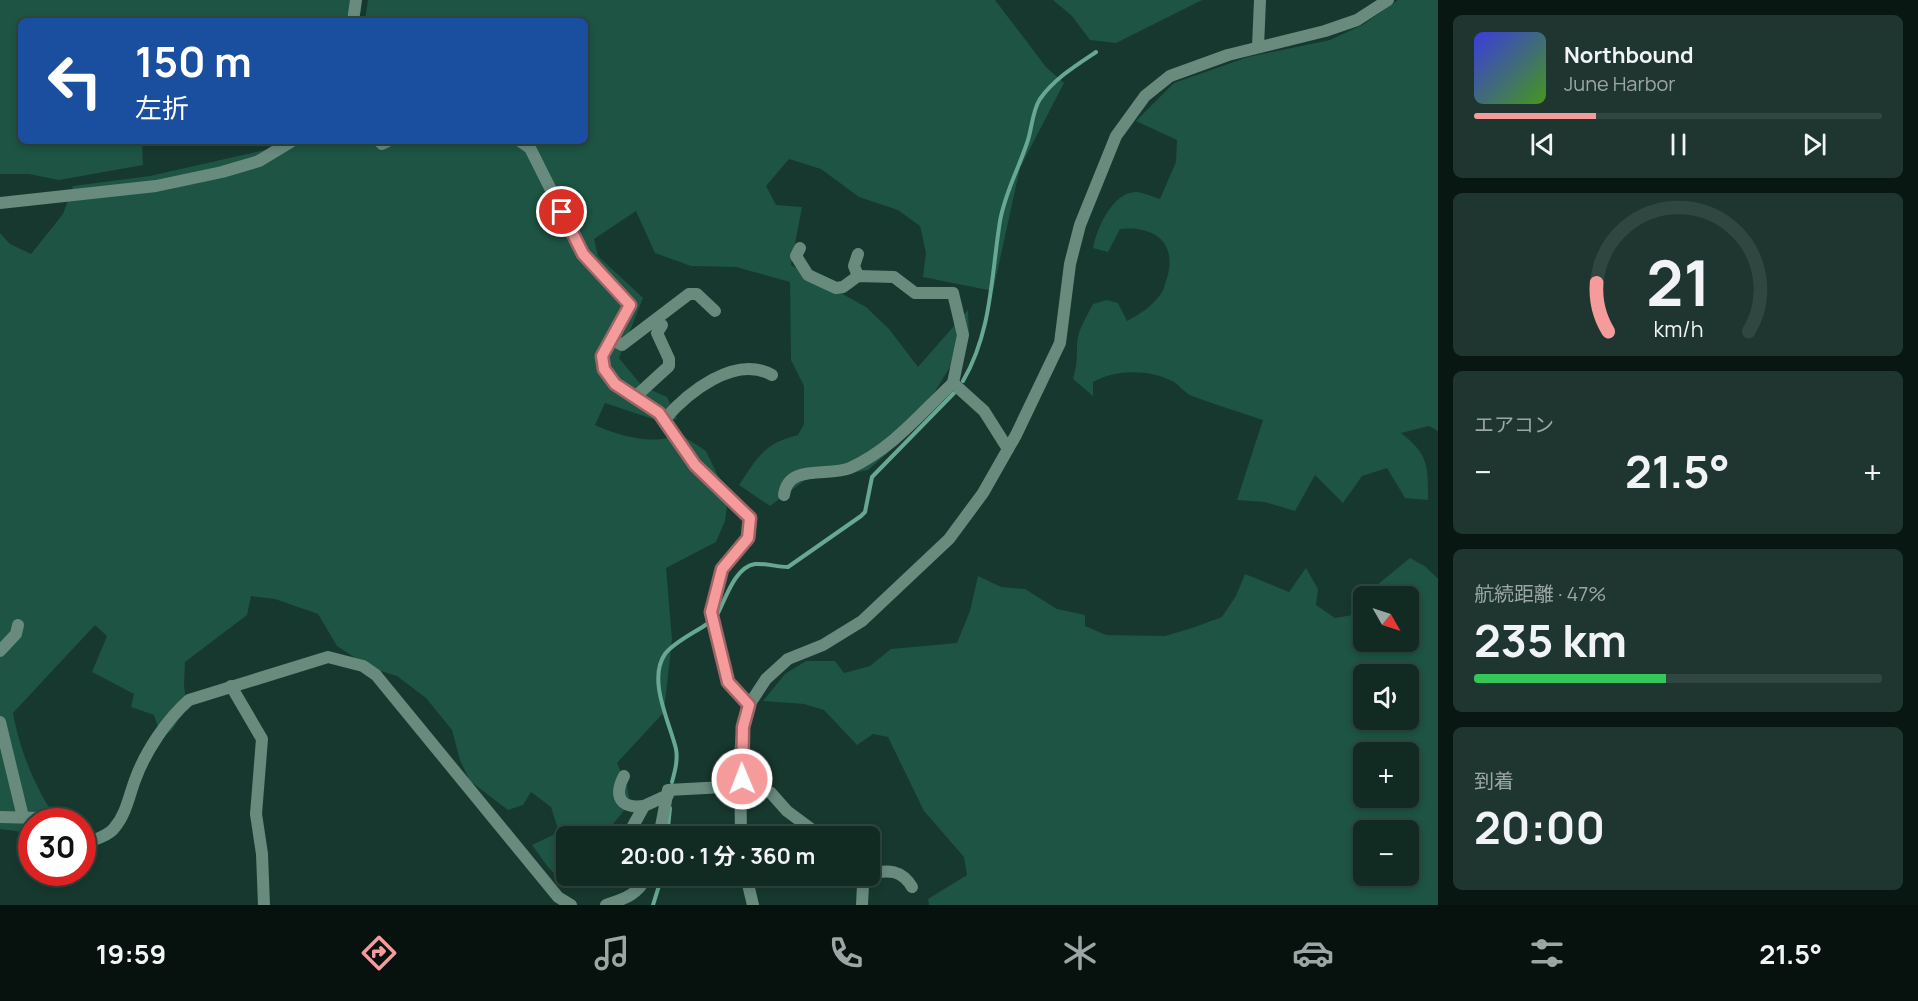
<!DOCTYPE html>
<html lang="ja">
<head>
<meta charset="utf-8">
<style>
  body { margin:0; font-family:Manrope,"Noto Sans JP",sans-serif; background:#1e362f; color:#f1f3f6; height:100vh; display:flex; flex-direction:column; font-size:22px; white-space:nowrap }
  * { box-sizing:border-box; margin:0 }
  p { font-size:20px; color:#9ca7a5 }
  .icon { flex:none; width:33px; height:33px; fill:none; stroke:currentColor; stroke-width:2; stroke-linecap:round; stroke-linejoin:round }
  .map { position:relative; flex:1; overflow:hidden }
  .side { display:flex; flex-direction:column; gap:15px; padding:15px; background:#091713; width:480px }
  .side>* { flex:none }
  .top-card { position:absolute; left:18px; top:18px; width:570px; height:126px; border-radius:9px; box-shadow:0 3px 9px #0003,0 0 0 2px #304640; background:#1a4fa0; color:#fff; overflow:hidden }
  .needle { width:39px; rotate:129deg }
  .controls { position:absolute; left:1353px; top:586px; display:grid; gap:12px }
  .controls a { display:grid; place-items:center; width:66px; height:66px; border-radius:9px; background:#112a22; box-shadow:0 3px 9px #0003,0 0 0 2px #304640; font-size:30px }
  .speed { position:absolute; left:18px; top:808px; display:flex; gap:12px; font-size:30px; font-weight:700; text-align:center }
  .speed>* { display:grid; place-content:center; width:78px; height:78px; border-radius:50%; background:#112a22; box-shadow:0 3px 9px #0003,0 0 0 2px #304640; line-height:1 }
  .speed .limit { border:9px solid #d22; background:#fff; color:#111 }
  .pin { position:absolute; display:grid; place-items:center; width:51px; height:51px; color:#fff; margin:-26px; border:3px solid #fff; border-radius:50%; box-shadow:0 2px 6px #0007 }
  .me { position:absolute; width:66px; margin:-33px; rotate:359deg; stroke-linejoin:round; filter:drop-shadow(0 0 4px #0008) }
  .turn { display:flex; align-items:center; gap:21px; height:126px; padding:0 18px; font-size:27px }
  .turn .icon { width:78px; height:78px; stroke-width:2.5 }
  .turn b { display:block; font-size:42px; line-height:51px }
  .big { font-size:45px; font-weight:700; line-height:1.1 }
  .side .widget { flex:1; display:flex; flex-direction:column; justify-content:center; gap:9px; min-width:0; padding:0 21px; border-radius:9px; background:#1e362f }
  .side .dial { align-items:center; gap:0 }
  .dial svg { height:156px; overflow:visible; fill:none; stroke:#304640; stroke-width:7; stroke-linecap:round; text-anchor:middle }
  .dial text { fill:#f1f3f6; stroke:none }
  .song { display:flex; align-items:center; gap:18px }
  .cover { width:72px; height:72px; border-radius:9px; background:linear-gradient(135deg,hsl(240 70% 55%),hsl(100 70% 35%)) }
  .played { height:6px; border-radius:3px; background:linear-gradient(90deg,#f59b9b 30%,#304640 30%) }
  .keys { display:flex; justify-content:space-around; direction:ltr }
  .heat { display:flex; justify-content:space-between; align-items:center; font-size:33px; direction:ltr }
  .charge { height:9px; border-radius:4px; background:linear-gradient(90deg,#34c759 47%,#304640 0) }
  .trip { position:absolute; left:556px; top:826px; width:324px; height:60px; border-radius:9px; background:#112a22; box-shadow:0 3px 9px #0003,0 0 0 2px #304640; font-weight:700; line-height:60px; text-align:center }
  .menu { display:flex; height:96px; justify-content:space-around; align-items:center; background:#07110e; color:#9ca7a5 }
  .menu .icon { width:42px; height:42px }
  .menu .active { color:#f59b9b }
  .menu b { font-size:27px; color:#f1f3f6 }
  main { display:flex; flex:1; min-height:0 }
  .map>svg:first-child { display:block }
  .green { fill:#1d5444; fill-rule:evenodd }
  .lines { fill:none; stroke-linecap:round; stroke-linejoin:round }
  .stream { stroke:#68a893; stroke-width:4 }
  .minor { stroke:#688b7e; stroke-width:12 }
  .route-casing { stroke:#9f6565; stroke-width:15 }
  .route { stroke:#f59b9b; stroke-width:10 }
</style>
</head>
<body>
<main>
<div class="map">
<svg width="1438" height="905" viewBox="0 0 1438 905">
  <rect width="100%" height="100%" fill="#17382e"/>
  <g class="green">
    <path d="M 0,0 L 362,0 L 359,21 L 21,21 L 21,141 L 142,141 L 143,165 L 59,180 L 29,174 L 0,174 Z"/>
    <path d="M 368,0 L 995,0 L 1046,67 L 1064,83 L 1020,168 L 993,291 L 923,277 L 926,253 L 920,226 L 898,210 L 859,197 L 821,169 L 789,159 L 766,186 L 776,205 L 802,207 L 791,265 L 866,307 L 889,329 L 918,367 L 968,310 L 969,335 L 930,400 L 898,444 L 868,470 L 831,477 L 808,478 L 770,506 L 739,485 C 758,457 764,443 798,435 L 804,424 L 804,386 L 791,360 L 790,282 L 736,267 L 691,266 L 655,253 L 636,211 L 594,239 L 598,256 L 643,298 L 619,358 L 642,386 L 667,397 L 677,419 L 662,422 L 605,403 L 595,425 C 619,436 654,446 680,434 L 706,451 L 728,497 L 725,521 L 716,542 L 666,568 L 672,639 L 664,712 L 617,763 L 627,786 L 630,803 L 613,824 L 597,837 L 567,837 L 567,876 L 573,876 L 569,888 L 548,867 L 532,845 L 559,832 L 551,807 L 531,792 L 523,805 L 508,810 L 470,781 L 460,760 L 452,730 L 426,698 L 397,676 L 371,668 L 337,646 L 318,614 L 275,599 L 251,596 L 247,615 L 185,662 L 184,686 L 187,707 L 171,731 L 150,744 L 158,727 L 154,715 L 131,707 L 134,694 L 92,672 L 107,636 L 95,625 L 13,713 C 19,748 37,795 60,822 L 32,822 L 31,833 L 0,829 L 0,233 L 10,244 L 31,254 L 63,214 L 73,186 L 150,176 L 305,141 L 585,141 L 585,21 L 365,21 Z"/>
    <path d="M 1053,0 L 1202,0 L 1116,43 L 1090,40 L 1072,16 Z"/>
    <path d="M 1398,0 L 1438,0 L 1438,431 L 1429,426 L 1401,433 C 1429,455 1428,466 1428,500 L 1405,498 L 1387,468 L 1362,476 L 1343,503 L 1315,475 L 1295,511 L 1265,502 L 1237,500 L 1263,420 C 1240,412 1216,405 1192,396 C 1185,393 1180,386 1174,382 C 1150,369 1116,369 1093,382 L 1093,396 L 1073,379 C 1077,366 1077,358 1077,345 C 1077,331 1087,316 1093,304 L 1107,300 L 1118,303 L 1127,321 C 1140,314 1151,307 1160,295 C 1164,291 1165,283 1167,278 C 1178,242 1153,225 1120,229 L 1108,252 L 1093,248 C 1097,228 1113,191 1137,192 C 1145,193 1153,197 1160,199 L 1176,162 L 1177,140 L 1136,121 L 1174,83 L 1248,57 L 1330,40 L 1364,24 Z"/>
    <path d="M 1410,558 L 1426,567 L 1438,579 L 1438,905 L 929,905 L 928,899 L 967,875 L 964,857 L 924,811 L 888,737 L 873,734 L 857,745 L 824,710 L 804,704 L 763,701 L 785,674 L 806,661 L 835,661 L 844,673 L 870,666 L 891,649 L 957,643 L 970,611 L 978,576 L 1001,587 L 1025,589 L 1057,609 L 1085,615 L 1085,626 L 1106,635 L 1165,636 L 1192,628 L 1222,617 L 1236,596 L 1245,574 L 1289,592 L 1306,568 L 1318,589 L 1316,605 L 1335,618 L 1353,615 L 1363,607 L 1364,642 L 1408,642 L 1408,597 L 1372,597 L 1377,585 ZM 1364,675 L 1408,675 L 1408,720 L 1364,720 ZM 1364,753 L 1408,753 L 1408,798 L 1364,798 ZM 1364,831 L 1408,831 L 1408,876 L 1364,876 Z"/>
  </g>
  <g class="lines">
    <g class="stream">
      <path d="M 963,381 C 992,331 991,277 1000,221 C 1005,193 1018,170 1027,143 C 1032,130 1032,111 1040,99 C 1054,79 1075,66 1096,52"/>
      <path d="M 718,613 C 726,598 735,567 755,564 C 765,563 777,567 788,567 L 861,516 L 865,512 L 872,477 L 954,393"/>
      <path d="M 672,782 C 675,771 678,760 676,749 C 670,723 647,680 665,654 C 674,642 694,633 707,624"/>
      <path d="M 667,837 L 670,808"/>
      <path d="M 653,905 L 662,876"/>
    </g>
    <g class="minor">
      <path d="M 353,21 L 356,0"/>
      <path d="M 1258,47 L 1260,0"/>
      <path d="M 379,141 L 382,144 L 388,141"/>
      <path d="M 520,141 L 530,148 L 583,254 L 630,305 L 602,356 L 604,369 L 615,384 L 659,413 L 695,465 L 750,518 L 748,538 L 722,569 L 711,612 L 728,682 L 749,705"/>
      <path d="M 0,203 L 156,186 L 222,172 L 259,161 L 292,141"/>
      <path d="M 800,248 L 796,256 L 808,275 L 836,288 L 843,287 L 858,276 L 894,277 L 915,293 L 953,293 L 963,335 L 953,383 L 984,411 L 1008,449"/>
      <path d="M 858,254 L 854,266 L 858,276"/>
      <path d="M 611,339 L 622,345 L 689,294 L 697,294 L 715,311"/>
      <path d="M 634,398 L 669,366 L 669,359 L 657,333 L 662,325"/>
      <path d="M 664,420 C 687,393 735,354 772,375"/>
      <path d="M 784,495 C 788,463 829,477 850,468 C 892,449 920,414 953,383"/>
      <path d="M 0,651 L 16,634 L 18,625"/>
      <path d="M 231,686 L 262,739 L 256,814 L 262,854 L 264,905"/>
      <path d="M 0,722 L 23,817"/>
      <path d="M 624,776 C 613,797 621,809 644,806"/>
      <path d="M 742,779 L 771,793 L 787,811 L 822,837"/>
      <path d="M 0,817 L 41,818 L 51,822"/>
      <path d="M 627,837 L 644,806 L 668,795"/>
      <path d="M 659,837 L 668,790 L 743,786"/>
      <path d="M 741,837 L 740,754 L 743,727 L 749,705 L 766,679 L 788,659 L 823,645 L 862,621 L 949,539 L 983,493 L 1016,435 L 1060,343 L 1070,264 L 1080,225 L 1116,136 L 1145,96 L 1170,76 L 1228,55 L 1325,31 L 1357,20 L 1388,0"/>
      <path d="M 82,843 C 91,842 110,835 115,827 C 126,814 129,796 135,780 C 145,752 167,719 189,700 L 328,657 L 363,666 L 376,675 L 558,897 L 571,905"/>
      <path d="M 870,874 C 888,869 902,870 912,887"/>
      <path d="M 746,876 L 753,905"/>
      <path d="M 859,876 L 863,885 L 862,905"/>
      <path d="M 606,905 C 624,899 638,895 647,876"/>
    </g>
  </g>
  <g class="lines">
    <g class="route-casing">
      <path id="route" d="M 562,212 L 583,254 L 630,305 L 602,356 L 604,369 L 615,384 L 659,413 L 695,465 L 750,518 L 748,538 L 722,569 L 711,612 L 728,682 L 749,705 L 743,727 L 742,779"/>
    </g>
    <use href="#route" class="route"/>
  </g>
</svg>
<div class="controls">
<a><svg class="needle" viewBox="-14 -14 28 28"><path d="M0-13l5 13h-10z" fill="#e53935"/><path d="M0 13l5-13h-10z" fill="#9ca7a5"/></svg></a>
<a><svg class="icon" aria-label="sound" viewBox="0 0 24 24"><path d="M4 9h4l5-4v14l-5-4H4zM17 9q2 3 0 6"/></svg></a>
<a>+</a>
<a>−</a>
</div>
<div class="speed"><div class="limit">30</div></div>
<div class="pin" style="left:562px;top:212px;background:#d93025"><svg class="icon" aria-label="arrive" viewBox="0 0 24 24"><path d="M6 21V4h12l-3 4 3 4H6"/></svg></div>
<svg class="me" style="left:742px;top:779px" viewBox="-20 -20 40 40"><circle r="17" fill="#f59b9b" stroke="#fff" stroke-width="3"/><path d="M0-11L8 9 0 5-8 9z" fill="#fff"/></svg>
<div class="trip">20:00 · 1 分 · 360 m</div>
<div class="top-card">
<div class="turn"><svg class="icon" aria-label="left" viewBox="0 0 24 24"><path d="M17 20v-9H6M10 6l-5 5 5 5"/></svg><div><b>150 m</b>左折</div></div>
</div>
</div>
<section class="side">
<div class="widget">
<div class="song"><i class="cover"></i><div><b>Northbound</b><p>June Harbor</p></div></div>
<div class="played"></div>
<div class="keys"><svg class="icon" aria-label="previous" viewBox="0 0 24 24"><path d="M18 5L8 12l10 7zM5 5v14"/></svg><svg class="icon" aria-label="pause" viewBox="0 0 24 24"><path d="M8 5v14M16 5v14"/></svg><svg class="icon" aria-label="next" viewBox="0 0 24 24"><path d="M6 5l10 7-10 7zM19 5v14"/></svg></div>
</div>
<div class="widget dial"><svg viewBox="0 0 100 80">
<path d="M14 69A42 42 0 1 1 86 69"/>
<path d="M14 69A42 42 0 0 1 8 44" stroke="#f59b9b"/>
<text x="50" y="56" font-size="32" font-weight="700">21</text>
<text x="50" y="72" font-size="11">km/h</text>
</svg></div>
<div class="widget"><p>エアコン</p>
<div class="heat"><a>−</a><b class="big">21.5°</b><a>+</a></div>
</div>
<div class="widget"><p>航続距離 · 47%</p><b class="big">235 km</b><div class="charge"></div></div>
<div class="widget"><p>到着</p><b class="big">20:00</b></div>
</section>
</main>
<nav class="menu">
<b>19:59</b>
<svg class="icon active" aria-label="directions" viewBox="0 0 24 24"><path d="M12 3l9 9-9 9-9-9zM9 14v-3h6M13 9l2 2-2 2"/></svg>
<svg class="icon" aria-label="music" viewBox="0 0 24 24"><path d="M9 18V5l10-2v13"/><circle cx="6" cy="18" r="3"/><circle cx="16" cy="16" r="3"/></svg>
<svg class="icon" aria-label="phone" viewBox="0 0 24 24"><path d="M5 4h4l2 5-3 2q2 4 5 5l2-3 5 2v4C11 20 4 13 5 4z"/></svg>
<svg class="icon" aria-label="climate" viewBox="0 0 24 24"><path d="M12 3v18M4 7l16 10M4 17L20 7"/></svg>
<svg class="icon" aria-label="car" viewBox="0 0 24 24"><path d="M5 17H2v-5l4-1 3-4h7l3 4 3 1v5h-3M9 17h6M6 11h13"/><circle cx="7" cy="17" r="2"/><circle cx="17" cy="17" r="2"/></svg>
<svg class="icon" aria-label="filters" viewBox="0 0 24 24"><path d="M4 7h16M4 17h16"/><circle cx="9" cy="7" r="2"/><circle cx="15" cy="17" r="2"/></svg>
<b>21.5°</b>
</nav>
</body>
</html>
